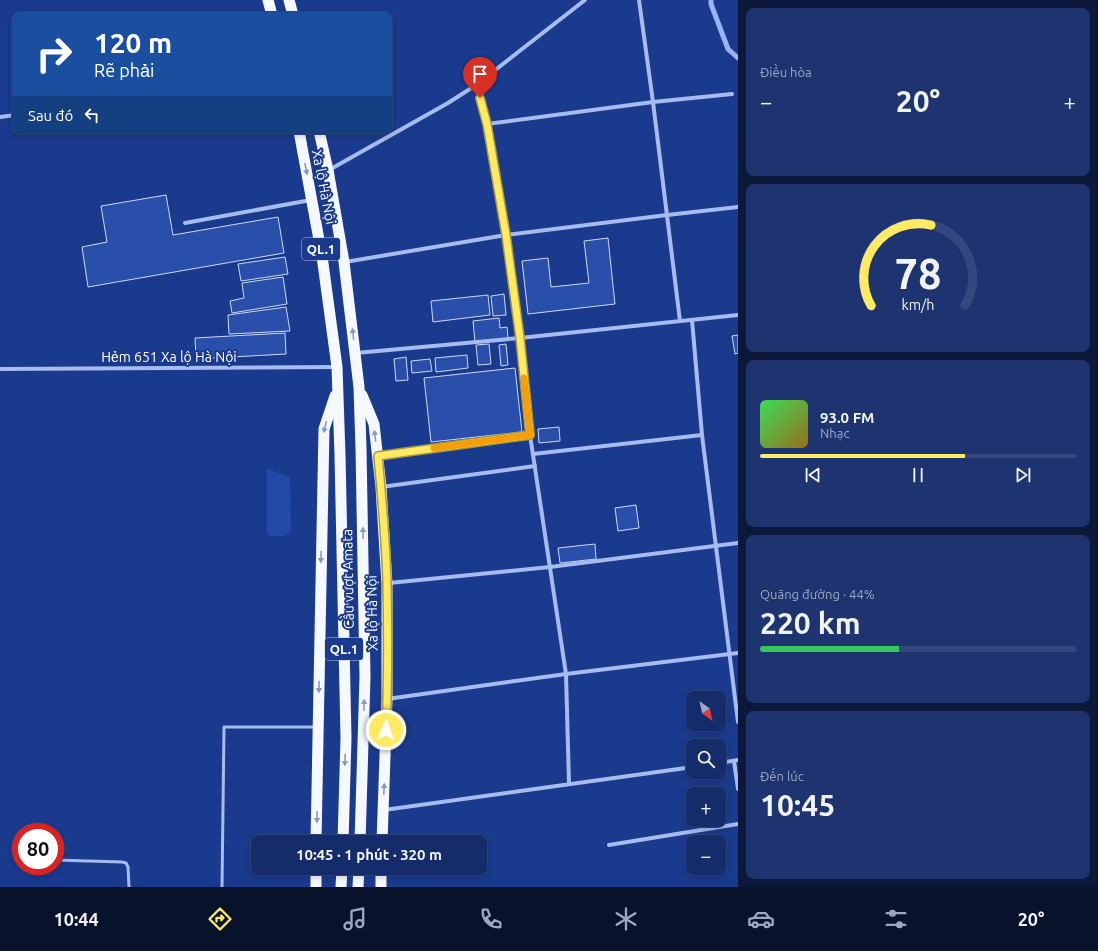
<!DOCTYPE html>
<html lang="vi">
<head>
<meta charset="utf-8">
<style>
  body { margin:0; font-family:Ubuntu,sans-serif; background:#1d3470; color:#f1f3f6; height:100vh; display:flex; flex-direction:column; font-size:15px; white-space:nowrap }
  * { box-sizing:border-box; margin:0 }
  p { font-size:13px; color:#9da7c1 }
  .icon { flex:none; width:22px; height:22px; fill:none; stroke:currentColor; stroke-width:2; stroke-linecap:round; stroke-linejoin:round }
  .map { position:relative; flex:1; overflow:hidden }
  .panel { display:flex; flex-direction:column; gap:8px; padding:8px; background:#0b183a; width:360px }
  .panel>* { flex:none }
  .banner { position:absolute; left:12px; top:12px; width:380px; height:122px; border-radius:8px; box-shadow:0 2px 6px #0003,0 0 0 1px #33487e; background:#1a4fa0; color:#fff; overflow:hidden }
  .needle { width:26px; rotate:147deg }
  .fabs { position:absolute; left:686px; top:691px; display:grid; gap:8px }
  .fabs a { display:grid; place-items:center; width:40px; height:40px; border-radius:8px; background:#142c6a; box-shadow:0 2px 6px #0003,0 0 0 1px #33487e; font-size:20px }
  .speed { position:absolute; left:12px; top:823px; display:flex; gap:8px; font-size:20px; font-weight:700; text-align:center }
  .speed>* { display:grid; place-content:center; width:52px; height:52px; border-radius:50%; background:#142c6a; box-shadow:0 2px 6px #0003,0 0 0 1px #33487e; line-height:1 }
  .speed .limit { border:6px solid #d22; background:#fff; color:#111 }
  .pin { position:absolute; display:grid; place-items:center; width:34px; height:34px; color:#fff; margin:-41px -17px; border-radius:50% 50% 50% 0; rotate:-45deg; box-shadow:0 0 4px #0007 }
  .pin .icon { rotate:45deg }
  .me { position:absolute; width:44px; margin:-22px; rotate:2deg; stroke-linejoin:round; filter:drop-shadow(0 0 3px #0008) }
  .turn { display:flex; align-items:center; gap:14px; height:84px; padding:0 16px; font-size:18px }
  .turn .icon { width:52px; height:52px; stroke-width:2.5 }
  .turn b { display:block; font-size:28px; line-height:34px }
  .then { display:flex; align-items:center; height:38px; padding:0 16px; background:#0003; gap:8px; font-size:15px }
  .big { font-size:30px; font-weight:700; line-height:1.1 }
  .panel .tile { flex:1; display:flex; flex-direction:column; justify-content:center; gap:6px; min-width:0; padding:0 14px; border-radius:8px; background:#1d3470 }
  .panel .dial { align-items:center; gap:0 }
  .dial svg { height:104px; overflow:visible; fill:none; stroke:#33487e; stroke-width:7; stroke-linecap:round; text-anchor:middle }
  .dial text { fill:#f1f3f6; stroke:none }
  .song { display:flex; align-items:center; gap:12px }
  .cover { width:48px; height:48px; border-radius:6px; background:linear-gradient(135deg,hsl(130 70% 55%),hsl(40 70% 35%)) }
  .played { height:4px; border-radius:2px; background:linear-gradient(90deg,#ffea63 65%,#33487e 65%) }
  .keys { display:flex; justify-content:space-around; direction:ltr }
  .heat { display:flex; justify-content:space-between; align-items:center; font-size:22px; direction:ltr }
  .charge { height:6px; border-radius:3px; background:linear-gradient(90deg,#34c759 44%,#33487e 0) }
  .trip { position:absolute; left:251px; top:835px; width:236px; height:40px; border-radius:8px; background:#142c6a; box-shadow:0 2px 6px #0003,0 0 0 1px #33487e; font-weight:700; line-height:40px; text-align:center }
  .tab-bar { display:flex; height:64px; justify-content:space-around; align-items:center; background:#08122a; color:#9da7c1 }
  .tab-bar .icon { width:28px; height:28px }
  .tab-bar .active { color:#ffea63 }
  .tab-bar b { font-size:18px; color:#f1f3f6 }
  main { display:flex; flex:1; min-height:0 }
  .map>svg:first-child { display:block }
  .green { fill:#234aa6 }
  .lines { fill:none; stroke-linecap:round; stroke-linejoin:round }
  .stream { stroke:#99b4f0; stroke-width:5 }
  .building { fill:#294fab; stroke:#ccdafa }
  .service { stroke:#a6bbee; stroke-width:3 }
  .minor { stroke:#a6bbee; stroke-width:4 }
  .trunk { stroke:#f6f8ff; stroke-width:11 }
  .oneway { fill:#8899c6 }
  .route-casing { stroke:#a69840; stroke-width:10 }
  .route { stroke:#ffea63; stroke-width:7 }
  .slow { stroke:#f59e0b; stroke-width:7 }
  .labels { text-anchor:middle; stroke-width:4; stroke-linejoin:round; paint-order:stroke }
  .shield { fill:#1a3a8d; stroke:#bac4dd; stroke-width:1 }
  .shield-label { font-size:13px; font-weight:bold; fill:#fff }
  .street-label { font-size:14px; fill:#fff; stroke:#1a3a8d }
</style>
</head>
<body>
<main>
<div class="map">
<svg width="738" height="887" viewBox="0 0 738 887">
  <rect width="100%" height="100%" fill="#1a3a8d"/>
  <path class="green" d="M 267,469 L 290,477 L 291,532 L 285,536 L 269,536 L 267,532 Z"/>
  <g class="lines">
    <path class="stream" d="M 711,0 L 711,4 L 728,49 L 738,58"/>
  </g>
  <g class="building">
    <path d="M 166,195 L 173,235 L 278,217 L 284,253 L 88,287 L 82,247 L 107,242 L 101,206 Z"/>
    <path d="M 608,238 L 615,304 L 528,314 L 522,261 L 548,258 L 551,287 L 589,283 L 584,241 Z"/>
    <path d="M 285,257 L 288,274 L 241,281 L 238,264 Z"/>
    <path d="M 283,277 L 287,304 L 232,313 L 230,301 L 244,298 L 242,283 Z"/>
    <path d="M 504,294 L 506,315 L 493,316 L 491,296 Z"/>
    <path d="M 488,295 L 490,315 L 433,322 L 431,301 Z"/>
    <path d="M 286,307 L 290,331 L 229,334 L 228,315 Z"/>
    <path d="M 499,318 L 500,328 L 507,327 L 508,338 L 475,342 L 473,321 Z"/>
    <path d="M 285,333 L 286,354 L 196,359 L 195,338 Z"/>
    <path d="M 738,335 L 738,353 L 735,354 L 732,336 Z"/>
    <path d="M 489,344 L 491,364 L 478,365 L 476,345 Z"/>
    <path d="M 506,344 L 508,365 L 501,366 L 499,345 Z"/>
    <path d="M 467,355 L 468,368 L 436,372 L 435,358 Z"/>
    <path d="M 406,357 L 408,380 L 396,381 L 394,359 Z"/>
    <path d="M 430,359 L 432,371 L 412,373 L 411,361 Z"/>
    <path d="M 515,368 L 522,432 L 431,442 L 424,378 Z"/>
    <path d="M 559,427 L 560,441 L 539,443 L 538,429 Z"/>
    <path d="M 636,505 L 639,528 L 618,531 L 615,508 Z"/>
    <path d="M 595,544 L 596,559 L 560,563 L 558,548 Z"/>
  </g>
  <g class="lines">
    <g class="service">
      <path d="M 21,845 L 21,849"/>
      <path d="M 55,860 L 122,862 L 126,863 L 128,867 L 129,887"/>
      <path d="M 222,887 L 224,727 L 316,727"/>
    </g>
    <g class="minor">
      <path d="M 639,0 L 653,102 L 680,321"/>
      <path d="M 476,85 L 487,124 L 506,235 L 520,338 L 530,435 L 566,674 L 569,783"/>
      <path d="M 0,117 L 15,115"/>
      <path d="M 487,124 L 653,102 L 732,94"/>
      <path d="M 329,170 L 448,103 L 476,85 L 585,0"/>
      <path d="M 185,223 L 311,200"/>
      <path d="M 345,262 L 506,235 L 667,215 L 738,207"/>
      <path d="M 692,320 L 702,435 L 738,722"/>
      <path d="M 356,353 L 520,338 L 738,315"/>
      <path d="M 0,369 L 336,367"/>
      <path d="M 533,454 L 702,435"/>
      <path d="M 378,456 L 530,435"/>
      <path d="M 381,487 L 535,466"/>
      <path d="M 389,583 L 550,567 L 738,543"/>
      <path d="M 387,699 L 566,674 L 738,653"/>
      <path d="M 734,761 L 738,789"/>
      <path d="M 719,763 L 738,760"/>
      <path d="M 384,810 L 693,767"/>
      <path d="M 609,845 L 738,824"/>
    </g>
    <g class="trunk">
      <path d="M 268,0 L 272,15"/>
      <path d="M 289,0 L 293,15"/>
      <path d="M 299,131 L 322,256 L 337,367 L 340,455 L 346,738 L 343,842"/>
      <path d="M 319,131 L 328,170 L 344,262 L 359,387 L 361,448 L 365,677 L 360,842"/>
      <path d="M 362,395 L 374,424 L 381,487 L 387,584 L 387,699 L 382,842"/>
      <path d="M 316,842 L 324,429 L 335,396"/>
      <path d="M 316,887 L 316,868"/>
      <path d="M 341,887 L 342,868"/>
      <path d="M 358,887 L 359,868"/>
      <path d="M 381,887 L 381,868"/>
    </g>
  </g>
  <defs><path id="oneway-solid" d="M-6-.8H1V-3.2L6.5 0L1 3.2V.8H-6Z"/></defs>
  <g class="oneway">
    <use href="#oneway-solid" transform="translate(306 169) rotate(79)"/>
    <use href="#oneway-solid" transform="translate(353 334) rotate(-97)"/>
    <use href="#oneway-solid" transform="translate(325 427) rotate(104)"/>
    <use href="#oneway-solid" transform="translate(375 436) rotate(-97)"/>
    <use href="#oneway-solid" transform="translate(363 533) rotate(-91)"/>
    <use href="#oneway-solid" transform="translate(321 557) rotate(91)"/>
    <use href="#oneway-solid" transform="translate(319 687) rotate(91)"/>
    <use href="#oneway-solid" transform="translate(364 705) rotate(-88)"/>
    <use href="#oneway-solid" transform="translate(345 760) rotate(92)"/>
    <use href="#oneway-solid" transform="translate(384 789) rotate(-88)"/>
    <use href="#oneway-solid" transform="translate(317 817) rotate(91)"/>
  </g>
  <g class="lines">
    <g class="route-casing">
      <path id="route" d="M 386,730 C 388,682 388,633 387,584 C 386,541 382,499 378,456 L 530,435 L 520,338 L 506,235 L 487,124 L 480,98"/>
    </g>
    <use href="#route" class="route"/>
    <path class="slow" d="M 434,448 L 530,435 L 524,378"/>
  </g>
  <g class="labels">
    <g class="shield">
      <rect x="302" y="238" width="38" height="22" rx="3"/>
      <rect x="325" y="638" width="38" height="22" rx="3"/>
    </g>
    <g class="shield-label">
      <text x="321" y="254">QL.1</text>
      <text x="344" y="654">QL.1</text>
    </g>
    <g class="street-label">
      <text transform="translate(324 187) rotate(79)" y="5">Xa lộ Hà Nội</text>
      <text x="169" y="362">Hẻm 651 Xa lộ Hà Nội</text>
      <text transform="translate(348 579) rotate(-91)" y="5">Cầu vượt Amata</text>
      <text transform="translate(372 613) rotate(-91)" y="5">Xa lộ Hà Nội</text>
    </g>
  </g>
</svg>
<div class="fabs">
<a><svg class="needle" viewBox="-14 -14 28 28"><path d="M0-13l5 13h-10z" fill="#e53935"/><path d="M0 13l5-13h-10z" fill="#9da7c1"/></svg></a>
<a><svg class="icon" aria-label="search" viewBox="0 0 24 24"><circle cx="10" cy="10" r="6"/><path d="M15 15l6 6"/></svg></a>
<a>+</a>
<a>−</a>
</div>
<div class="speed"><div class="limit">80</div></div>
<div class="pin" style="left:480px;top:98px;background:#d93025"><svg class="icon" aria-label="arrive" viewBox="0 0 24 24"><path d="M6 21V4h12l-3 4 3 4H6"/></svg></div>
<svg class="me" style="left:386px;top:730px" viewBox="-20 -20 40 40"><circle r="17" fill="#ffea63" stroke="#fff" stroke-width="3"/><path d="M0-11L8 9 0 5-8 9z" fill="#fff"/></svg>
<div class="trip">10:45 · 1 phút · 320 m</div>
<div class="banner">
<div class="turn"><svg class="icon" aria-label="right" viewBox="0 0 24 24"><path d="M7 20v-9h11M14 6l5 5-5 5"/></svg><div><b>120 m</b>Rẽ phải</div></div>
<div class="then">Sau đó<svg class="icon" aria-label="left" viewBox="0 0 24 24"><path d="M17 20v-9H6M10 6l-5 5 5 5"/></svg></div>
</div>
</div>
<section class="panel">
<div class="tile"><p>Điều hòa</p>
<div class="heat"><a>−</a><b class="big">20°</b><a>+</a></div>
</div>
<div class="tile dial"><svg viewBox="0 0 100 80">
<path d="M14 69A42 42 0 1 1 86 69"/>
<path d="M14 69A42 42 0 0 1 60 7" stroke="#ffea63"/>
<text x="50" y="56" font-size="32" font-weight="700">78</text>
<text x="50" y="72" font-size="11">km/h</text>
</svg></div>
<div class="tile">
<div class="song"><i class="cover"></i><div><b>93.0 FM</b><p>Nhạc</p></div></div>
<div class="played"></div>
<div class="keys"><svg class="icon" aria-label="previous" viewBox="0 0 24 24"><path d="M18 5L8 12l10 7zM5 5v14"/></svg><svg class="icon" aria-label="pause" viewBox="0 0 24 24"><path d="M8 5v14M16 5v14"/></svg><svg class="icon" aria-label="next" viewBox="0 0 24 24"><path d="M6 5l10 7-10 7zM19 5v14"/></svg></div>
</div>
<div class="tile"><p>Quãng đường · 44%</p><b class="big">220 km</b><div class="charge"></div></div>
<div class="tile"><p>Đến lúc</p><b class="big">10:45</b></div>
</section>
</main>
<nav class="tab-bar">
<b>10:44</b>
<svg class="icon active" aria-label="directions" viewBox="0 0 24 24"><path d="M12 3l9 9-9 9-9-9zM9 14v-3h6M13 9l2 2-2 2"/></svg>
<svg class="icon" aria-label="music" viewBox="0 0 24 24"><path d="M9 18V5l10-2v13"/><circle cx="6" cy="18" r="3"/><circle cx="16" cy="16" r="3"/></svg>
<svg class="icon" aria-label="phone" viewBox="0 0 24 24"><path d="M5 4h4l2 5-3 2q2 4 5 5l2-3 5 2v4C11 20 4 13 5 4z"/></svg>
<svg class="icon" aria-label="climate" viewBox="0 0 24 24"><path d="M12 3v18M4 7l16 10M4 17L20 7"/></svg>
<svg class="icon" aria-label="car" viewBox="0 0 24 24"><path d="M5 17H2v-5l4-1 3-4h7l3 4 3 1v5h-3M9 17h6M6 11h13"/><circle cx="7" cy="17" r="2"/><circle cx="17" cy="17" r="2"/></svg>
<svg class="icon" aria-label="filters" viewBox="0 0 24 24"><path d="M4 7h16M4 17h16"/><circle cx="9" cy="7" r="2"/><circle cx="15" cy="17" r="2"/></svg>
<b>20°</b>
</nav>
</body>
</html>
